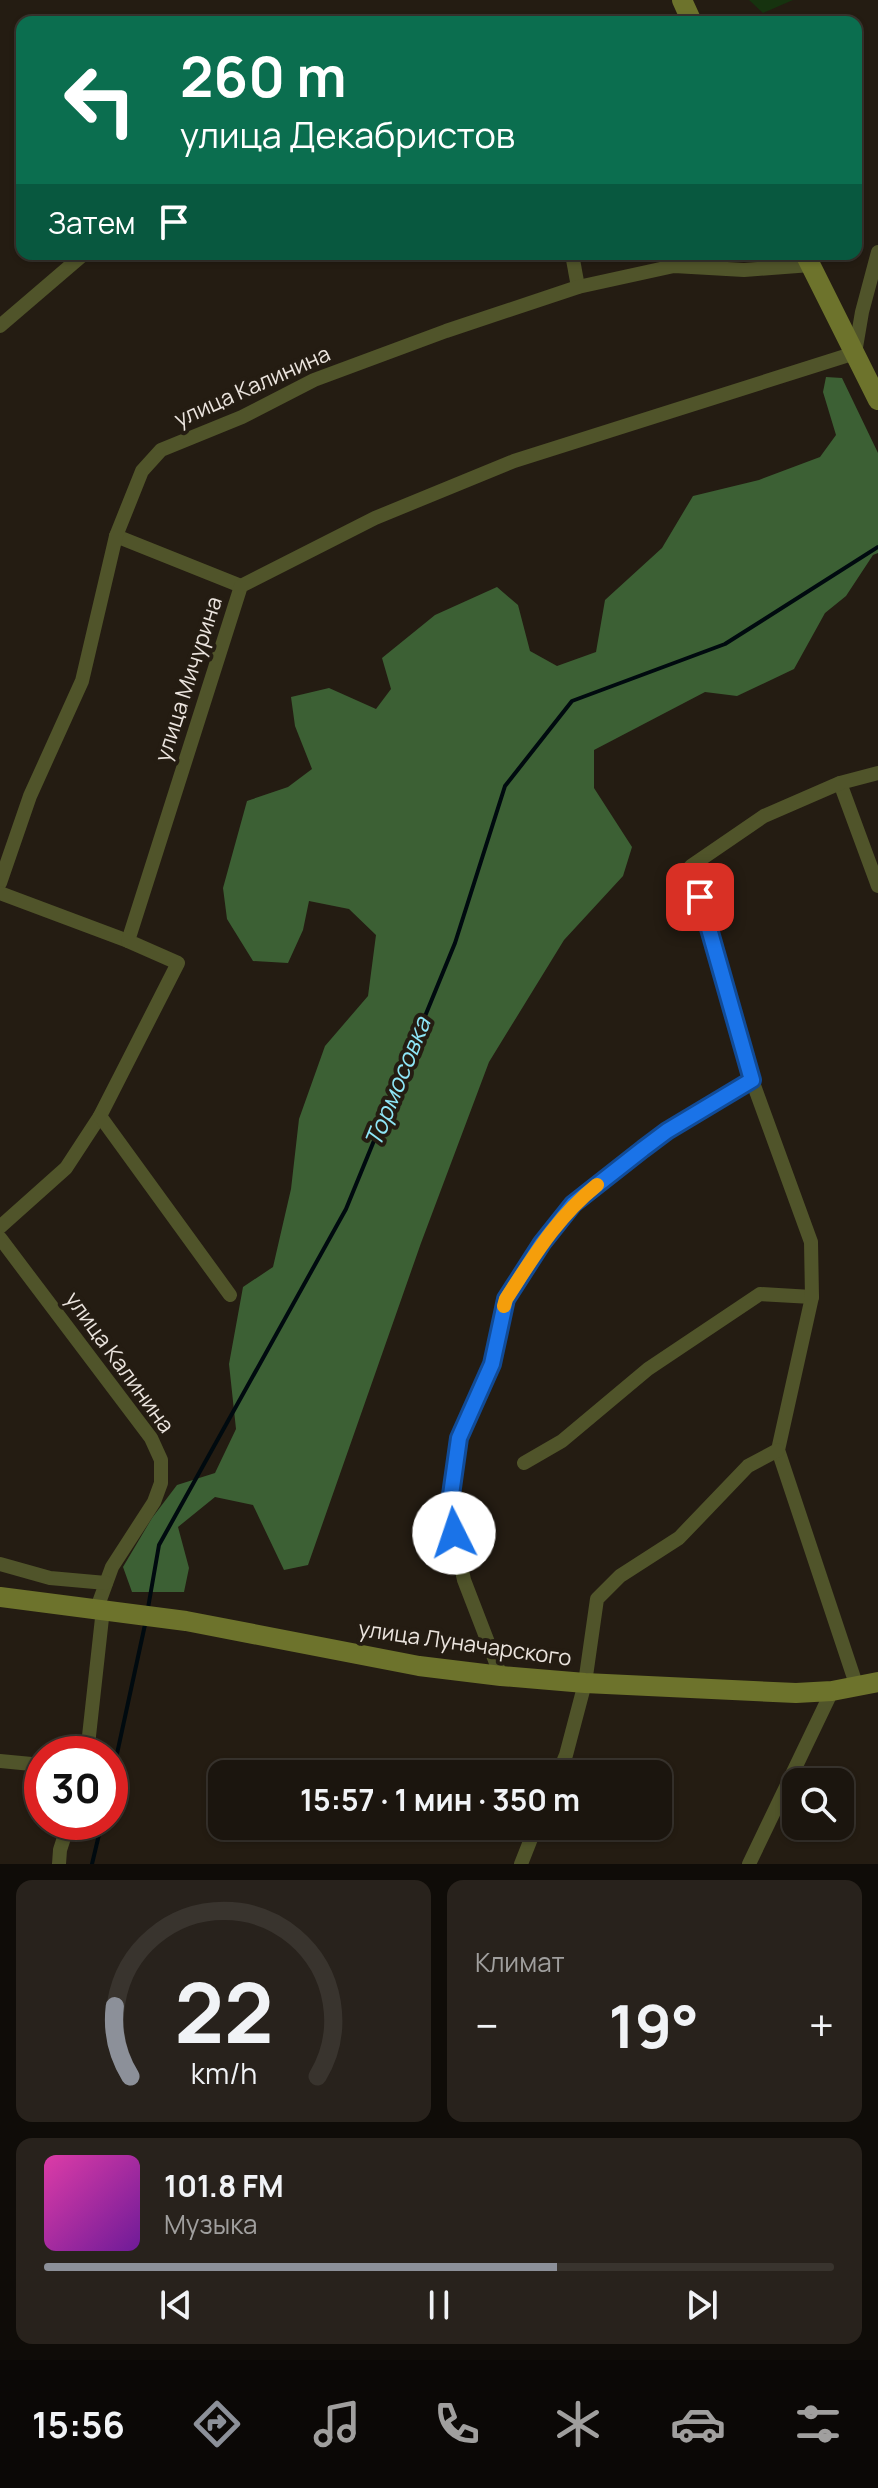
<!DOCTYPE html>
<html lang="ru">
<head>
<meta charset="utf-8">
<style>
  body { margin:0; font-family:Manrope,sans-serif; background:#28221c; color:#f1f3f6; height:100vh; display:flex; flex-direction:column; font-size:30px; white-space:nowrap }
  * { box-sizing:border-box; margin:0 }
  p { font-size:26px; color:#a09f9e }
  .icon { flex:none; width:44px; height:44px; fill:none; stroke:currentColor; stroke-width:2; stroke-linecap:round; stroke-linejoin:round }
  .map { position:relative; height:1864px; overflow:hidden }
  .panel { display:flex; flex-direction:column; gap:16px; padding:16px; background:#0f0c08; flex:1 }
  .panel>* { flex:none }
  .banner { position:absolute; left:16px; top:16px; width:846px; height:244px; border-radius:16px; box-shadow:0 2px 6px #0004,0 0 0 2px #39342e; background:#0b6e4f; color:#fff; overflow:hidden }
  .fabs { position:absolute; left:782px; top:1768px; display:grid; gap:16px }
  .fabs a { display:grid; place-items:center; width:72px; height:72px; border-radius:16px; background:#1b150e; box-shadow:0 2px 6px #0004,0 0 0 2px #39342e; font-size:40px }
  .speed { position:absolute; left:24px; top:1736px; display:flex; gap:16px; font-size:40px; font-weight:700; text-align:center }
  .speed>* { display:grid; place-content:center; width:104px; height:104px; border-radius:50%; background:#1b150e; box-shadow:0 2px 6px #0004,0 0 0 2px #39342e; line-height:1 }
  .speed .limit { border:12px solid #d22; background:#fff; color:#111 }
  .pin { position:absolute; display:grid; place-items:center; width:68px; height:68px; color:#fff; margin:-34px; border-radius:16px; box-shadow:0 4px 12px #0006 }
  .me { position:absolute; width:88px; margin:-44px; rotate:356deg; stroke-linejoin:round; filter:drop-shadow(0 0 6px #0008) }
  .turn { display:flex; align-items:center; gap:28px; height:168px; padding:0 32px; font-size:36px }
  .turn .icon { width:104px; height:104px; stroke-width:2.5 }
  .turn b { display:block; font-size:56px; line-height:68px }
  .then { display:flex; align-items:center; height:76px; padding:0 32px; background:#0003; gap:16px; font-size:30px }
  .big { font-size:60px; font-weight:700; line-height:1.1 }
  .panel .card { flex:1; display:flex; flex-direction:column; justify-content:center; gap:12px; min-width:0; padding:0 28px; border-radius:16px; background:#28221c }
  .panel .dial { align-items:center; gap:0 }
  .dial svg { height:208px; overflow:visible; fill:none; stroke:#39342e; stroke-width:7; stroke-linecap:round; text-anchor:middle }
  .dial text { fill:#f1f3f6; stroke:none }
  .song { display:flex; align-items:center; gap:24px }
  .cover { width:96px; height:96px; border-radius:12px; background:linear-gradient(135deg,hsl(320 70% 55%),hsl(280 70% 35%)) }
  .played { height:8px; border-radius:4px; background:linear-gradient(90deg,#8c9099 65%,#39342e 65%) }
  .keys { display:flex; justify-content:space-around; direction:ltr }
  .heat { display:flex; justify-content:space-between; align-items:center; font-size:44px; direction:ltr }
  .panel .tiles { flex:1; display:grid; gap:16px; grid-template-columns:1fr 1fr }
  .card:last-child { grid-column:span 2 }
  .trip { position:absolute; left:208px; top:1760px; width:464px; height:80px; border-radius:16px; background:#1b150e; box-shadow:0 2px 6px #0004,0 0 0 2px #39342e; font-weight:700; line-height:80px; text-align:center }
  .tab-bar { display:flex; height:128px; justify-content:space-around; align-items:center; background:#0b0806; color:#a09f9e }
  .tab-bar .icon { width:56px; height:56px }
  .tab-bar .selected { color:#8c9099 }
  .tab-bar b { font-size:36px; color:#f1f3f6 }
  .map>svg:first-child { display:block }
  .green { fill:#16330f }
  .forest { fill:#3c6034 }
  .lines { fill:none; stroke-linecap:round; stroke-linejoin:round }
  .stream { stroke:#000a0f; stroke-width:4 }
  .street { stroke:#50542a; stroke-width:14 }
  .secondary { stroke:#6d732c; stroke-width:20 }
  .route-casing { stroke:#114b97; stroke-width:20 }
  .route { stroke:#1a73e8; stroke-width:14 }
  .slow { stroke:#f59e0b; stroke-width:14 }
  .labels { text-anchor:middle; stroke-width:8; stroke-linejoin:round; paint-order:stroke }
  .street-label { font-size:22px; fill:#ebe4de; stroke:#241c12 }
  .water-label { font-size:24px; font-style:italic; fill:#8fe7f8; stroke:#241c12 }
</style>
</head>
<body>
<div class="map">
<svg width="878" height="1864" viewBox="0 0 878 1864">
  <rect width="100%" height="100%" fill="#241c12"/>
  <path class="green" d="M 749,0 L 793,0 L 763,13 Z"/>
  <path class="forest" d="M 826,377 L 842,378 L 878,453 L 878,553 L 873,555 L 846,596 L 825,613 L 794,669 L 737,696 L 705,692 L 594,750 L 594,788 L 632,847 L 623,876 L 564,940 L 489,1062 L 421,1243 L 308,1565 L 284,1570 L 253,1505 L 215,1497 L 178,1527 L 189,1568 L 184,1592 L 132,1592 L 123,1567 L 152,1518 L 177,1485 L 215,1473 L 236,1429 L 229,1364 L 243,1287 L 273,1267 L 291,1189 L 299,1119 L 325,1046 L 368,996 L 376,935 L 349,909 L 309,901 L 303,930 L 288,963 L 253,961 L 227,919 L 223,888 L 247,801 L 288,787 L 312,769 L 295,726 L 291,697 L 329,688 L 376,709 L 391,689 L 382,658 L 435,615 L 497,587 L 518,605 L 530,651 L 557,666 L 596,652 L 605,600 L 662,548 L 693,496 L 759,480 L 820,457 L 836,435 L 823,392 Z"/>
  <g class="lines">
    <g class="stream">
      <path d="M 148,1608 L 159,1545 L 346,1209 L 455,943 L 505,786 L 572,701 L 725,644 L 878,547"/>
      <path d="M 110,1786 L 146,1620"/>
      <path d="M 92,1864 L 102,1822"/>
    </g>
    <g class="street">
      <path d="M 572,254 L 578,287"/>
      <path d="M 0,326 L 84,254"/>
      <path d="M 116,536 L 241,586"/>
      <path d="M 840,783 L 878,886"/>
      <path d="M 0,883 L 30,796 L 82,681 L 116,536 L 142,471 L 161,450 L 242,417 L 314,380 L 446,331 L 578,287 L 674,266 L 744,270 L 811,265"/>
      <path d="M 0,893 L 128,941"/>
      <path d="M 0,1227 L 66,1168 L 100,1116"/>
      <path d="M 0,1238 L 151,1438 L 161,1460 L 161,1483 L 154,1502 L 112,1567 L 97,1608"/>
      <path d="M 230,1295 L 100,1116 L 178,963 L 128,941 L 241,586 L 375,518 L 514,461 L 855,353 L 862,312 L 878,252"/>
      <path d="M 524,1463 L 562,1441 L 648,1369 L 760,1294 L 812,1297"/>
      <path d="M 0,1564 L 50,1578 L 106,1583"/>
      <path d="M 501,1676 L 464,1580 L 449,1509 L 459,1438 L 492,1364 L 506,1299 L 542,1243 L 573,1204 L 667,1131 L 752,1080"/>
      <path d="M 857,1687 L 778,1450 L 812,1297 L 811,1242 L 752,1080 L 691,866 L 764,816 L 840,783 L 878,773"/>
      <path d="M 87,1754 L 103,1609"/>
      <path d="M 0,1761 L 42,1765"/>
      <path d="M 558,1774 L 566,1755 L 585,1683 L 597,1599 L 620,1576 L 679,1538 L 748,1466 L 778,1450"/>
      <path d="M 59,1864 L 60,1850 L 69,1822"/>
      <path d="M 521,1864 L 536,1826"/>
      <path d="M 749,1864 L 832,1691"/>
    </g>
    <g class="secondary">
      <path d="M 682,0 L 692,22"/>
      <path d="M 805,254 L 878,400"/>
      <path d="M 0,1597 L 186,1621 L 419,1666 L 501,1676 L 585,1683 L 796,1693 L 832,1691 L 878,1682"/>
    </g>
  </g>
  <g class="lines">
    <g class="route-casing">
      <path id="route" d="M 454,1533 L 449,1509 L 459,1438 L 492,1364 L 506,1299 L 542,1243 L 573,1204 L 643,1149 L 667,1131 L 752,1080 L 700,897"/>
    </g>
    <use href="#route" class="route"/>
    <path class="slow" d="M 504,1306 L 506,1299 C 534,1256 556,1218 597,1185"/>
  </g>
  <g class="labels">
    <g class="street-label">
      <text transform="translate(252 386) rotate(-24)" y="8">улица Калинина</text>
      <text transform="translate(188 679) rotate(-72)" y="8">улица Мичурина</text>
      <text transform="translate(120 1362) rotate(54)" y="8">улица Калинина</text>
      <text transform="translate(465 1643) rotate(8)" y="8">улица Луначарского</text>
    </g>
    <g class="water-label">
      <text transform="translate(398 1082) rotate(-68)" y="8">Тормосовка</text>
    </g>
  </g>
</svg>
<div class="fabs">
<a><svg class="icon" aria-label="search" viewBox="0 0 24 24"><circle cx="10" cy="10" r="6"/><path d="M15 15l6 6"/></svg></a>
</div>
<div class="speed"><div class="limit">30</div></div>
<div class="pin" style="left:700px;top:897px;background:#d93025"><svg class="icon" aria-label="arrive" viewBox="0 0 24 24"><path d="M6 21V4h12l-3 4 3 4H6"/></svg></div>
<svg class="me" style="left:454px;top:1533px" viewBox="-20 -20 40 40"><circle r="19" fill="#fff"/><path d="M0-13L10 11 0 6-10 11z" fill="#1a73e8"/></svg>
<div class="trip">15:57 · 1 мин · 350 m</div>
<div class="banner">
<div class="turn"><svg class="icon" aria-label="left" viewBox="0 0 24 24"><path d="M17 20v-9H6M10 6l-5 5 5 5"/></svg><div><b>260 m</b>улица Декабристов</div></div>
<div class="then">Затем<svg class="icon" aria-label="arrive" viewBox="0 0 24 24"><path d="M6 21V4h12l-3 4 3 4H6"/></svg></div>
</div>
</div>
<section class="panel">
<div class="tiles">
<div class="card dial"><svg viewBox="0 0 100 80">
<path d="M14 69A42 42 0 1 1 86 69"/>
<path d="M14 69A42 42 0 0 1 8 42" stroke="#8c9099"/>
<text x="50" y="56" font-size="32" font-weight="700">22</text>
<text x="50" y="72" font-size="11">km/h</text>
</svg></div>
<div class="card"><p>Климат</p>
<div class="heat"><a>−</a><b class="big">19°</b><a>+</a></div>
</div>
<div class="card">
<div class="song"><i class="cover"></i><div><b>101.8 FM</b><p>Музыка</p></div></div>
<div class="played"></div>
<div class="keys"><svg class="icon" aria-label="previous" viewBox="0 0 24 24"><path d="M18 5L8 12l10 7zM5 5v14"/></svg><svg class="icon" aria-label="pause" viewBox="0 0 24 24"><path d="M8 5v14M16 5v14"/></svg><svg class="icon" aria-label="next" viewBox="0 0 24 24"><path d="M6 5l10 7-10 7zM19 5v14"/></svg></div>
</div>
</div>
</section>
<nav class="tab-bar">
<b>15:56</b>
<svg class="icon selected" aria-label="directions" viewBox="0 0 24 24"><path d="M12 3l9 9-9 9-9-9zM9 14v-3h6M13 9l2 2-2 2"/></svg>
<svg class="icon" aria-label="music" viewBox="0 0 24 24"><path d="M9 18V5l10-2v13"/><circle cx="6" cy="18" r="3"/><circle cx="16" cy="16" r="3"/></svg>
<svg class="icon" aria-label="phone" viewBox="0 0 24 24"><path d="M5 4h4l2 5-3 2q2 4 5 5l2-3 5 2v4C11 20 4 13 5 4z"/></svg>
<svg class="icon" aria-label="climate" viewBox="0 0 24 24"><path d="M12 3v18M4 7l16 10M4 17L20 7"/></svg>
<svg class="icon" aria-label="car" viewBox="0 0 24 24"><path d="M5 17H2v-5l4-1 3-4h7l3 4 3 1v5h-3M9 17h6M6 11h13"/><circle cx="7" cy="17" r="2"/><circle cx="17" cy="17" r="2"/></svg>
<svg class="icon" aria-label="filters" viewBox="0 0 24 24"><path d="M4 7h16M4 17h16"/><circle cx="9" cy="7" r="2"/><circle cx="15" cy="17" r="2"/></svg>
</nav>
</body>
</html>
